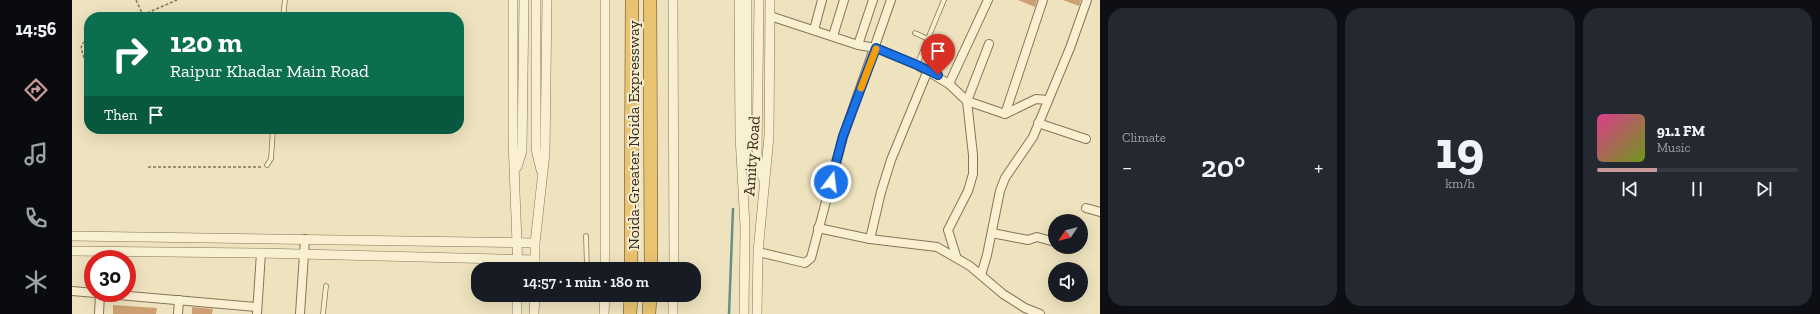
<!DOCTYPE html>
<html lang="en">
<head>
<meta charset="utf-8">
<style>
  body { margin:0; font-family:"Zilla Slab",serif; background:#242831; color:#f1f3f6; height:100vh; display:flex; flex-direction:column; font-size:15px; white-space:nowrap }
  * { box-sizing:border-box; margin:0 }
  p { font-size:13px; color:#9ea1a6 }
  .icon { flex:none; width:22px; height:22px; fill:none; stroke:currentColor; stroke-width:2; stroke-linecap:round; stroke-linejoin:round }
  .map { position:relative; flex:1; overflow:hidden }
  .details { display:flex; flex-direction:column; gap:8px; padding:8px; background:#0d0f14; width:720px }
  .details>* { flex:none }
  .hud { position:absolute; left:12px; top:12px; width:380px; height:122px; border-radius:16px; box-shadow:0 4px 16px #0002; background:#0b6e4f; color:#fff; overflow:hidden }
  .needle { width:26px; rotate:235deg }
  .controls { position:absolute; left:976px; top:214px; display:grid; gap:8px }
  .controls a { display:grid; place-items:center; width:40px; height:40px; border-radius:50%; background:#171b24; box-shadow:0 4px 16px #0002; font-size:20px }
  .speed { position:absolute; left:12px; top:250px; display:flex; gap:8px; font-size:20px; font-weight:700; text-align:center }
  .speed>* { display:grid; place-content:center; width:52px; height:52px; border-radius:50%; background:#171b24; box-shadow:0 4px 16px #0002; line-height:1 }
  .speed .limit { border:6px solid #d22; background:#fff; color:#111 }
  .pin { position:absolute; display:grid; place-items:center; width:34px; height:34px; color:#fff; margin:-41px -17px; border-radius:50% 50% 50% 0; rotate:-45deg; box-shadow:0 0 4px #0007 }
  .pin .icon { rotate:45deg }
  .me { position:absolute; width:44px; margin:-22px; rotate:15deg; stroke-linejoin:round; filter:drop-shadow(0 0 3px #0008) }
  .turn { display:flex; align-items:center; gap:14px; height:84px; padding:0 20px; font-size:18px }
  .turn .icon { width:52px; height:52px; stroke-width:2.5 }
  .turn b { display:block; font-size:28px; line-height:34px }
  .then { display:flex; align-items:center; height:38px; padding:0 20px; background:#0003; gap:8px; font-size:15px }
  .big { font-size:30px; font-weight:600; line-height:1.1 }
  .details .card { flex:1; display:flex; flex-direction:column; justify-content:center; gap:6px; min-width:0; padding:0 14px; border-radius:16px; background:#242831 }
  .details .dial { align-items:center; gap:0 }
  .dial b { font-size:52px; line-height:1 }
  .song { display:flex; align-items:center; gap:12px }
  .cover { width:48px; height:48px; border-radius:6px; background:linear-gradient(135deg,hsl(330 70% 55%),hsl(80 70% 35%)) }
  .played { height:4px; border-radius:2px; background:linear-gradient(90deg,#c89998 30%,#363941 30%) }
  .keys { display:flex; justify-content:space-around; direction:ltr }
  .heat { display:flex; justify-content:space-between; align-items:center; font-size:22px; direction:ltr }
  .details .tiles { flex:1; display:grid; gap:8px; grid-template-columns:repeat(3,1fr) }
  .trip { position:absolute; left:399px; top:262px; width:230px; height:40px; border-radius:16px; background:#171b24; box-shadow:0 4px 16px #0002; font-weight:600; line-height:40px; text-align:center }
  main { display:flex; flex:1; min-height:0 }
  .dock { display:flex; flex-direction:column; width:72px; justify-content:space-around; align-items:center; background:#090b0e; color:#9ea1a6 }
  .dock .icon { width:28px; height:28px }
  .dock .selected { color:#c89998 }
  .dock b { font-size:18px; color:#f1f3f6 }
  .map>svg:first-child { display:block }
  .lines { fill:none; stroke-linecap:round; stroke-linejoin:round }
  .stream { stroke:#698e87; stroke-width:2.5 }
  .building { fill:#ce9f73 }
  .service-casing { stroke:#877457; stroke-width:5.5 }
  .minor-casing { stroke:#877457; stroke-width:10 }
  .tertiary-casing { stroke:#877457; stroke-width:10 }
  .trunk-casing { stroke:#54412b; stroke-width:14 }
  .path { stroke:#877457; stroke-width:1.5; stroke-dasharray:3 2; stroke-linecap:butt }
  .service { stroke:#f9f0d1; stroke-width:4 }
  .minor { stroke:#f9f0d1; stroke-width:8 }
  .tertiary { stroke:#f9f0d1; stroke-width:9 }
  .trunk { stroke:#eac370; stroke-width:13 }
  .route-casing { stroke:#114b97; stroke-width:10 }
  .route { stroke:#1a73e8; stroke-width:7 }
  .slow { stroke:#f59e0b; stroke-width:7 }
  .labels { text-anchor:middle; stroke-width:4; stroke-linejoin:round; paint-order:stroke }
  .street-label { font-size:16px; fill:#362a1c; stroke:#f6edce }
</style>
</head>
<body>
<main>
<nav class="dock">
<b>14:56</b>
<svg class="icon selected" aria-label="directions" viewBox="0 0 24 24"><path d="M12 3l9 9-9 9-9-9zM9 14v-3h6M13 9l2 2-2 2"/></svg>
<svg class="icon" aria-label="music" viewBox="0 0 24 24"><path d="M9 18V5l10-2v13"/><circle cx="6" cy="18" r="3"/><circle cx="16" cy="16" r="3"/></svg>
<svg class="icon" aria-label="phone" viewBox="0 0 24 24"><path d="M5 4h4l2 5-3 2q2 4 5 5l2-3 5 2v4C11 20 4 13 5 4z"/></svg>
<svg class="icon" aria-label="climate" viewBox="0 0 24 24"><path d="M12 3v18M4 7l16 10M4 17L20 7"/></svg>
</nav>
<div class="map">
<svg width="1028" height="314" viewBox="0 0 1028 314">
  <rect width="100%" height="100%" fill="#eee3be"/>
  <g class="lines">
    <path class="stream" d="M 657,314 L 661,209"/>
  </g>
  <g class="building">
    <path d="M 946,0 L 965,0 L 963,7 Z"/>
    <path d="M 991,0 L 1009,0 L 1007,6 Z"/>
    <path d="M 41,305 L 85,308 L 84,314 L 41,314 Z"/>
    <path d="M 120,307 L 141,309 L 140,314 L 120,314 Z"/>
  </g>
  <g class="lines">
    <g class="service-casing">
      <g id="service">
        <path d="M 211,17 L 213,0"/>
        <path d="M 843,33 L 856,39"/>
        <path d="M 845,65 L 872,0"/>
        <path d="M 195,165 L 199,159 L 201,129"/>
        <path d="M 514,236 L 515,269"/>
        <path d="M 251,314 L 254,286"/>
      </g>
    </g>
    <g class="minor-casing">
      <g id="minor">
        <path d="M 698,16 L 786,45 L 804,48 L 845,65 L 877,84 L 895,101 L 901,155 L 901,174 L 896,191 L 876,230 L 884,256"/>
        <path d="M 742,30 L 750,0"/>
        <path d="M 761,36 L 772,0"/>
        <path d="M 786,45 L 801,0"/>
        <path d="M 877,84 L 916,0"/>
        <path d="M 895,101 L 933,114 L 964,99 L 976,100"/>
        <path d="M 895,101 L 917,44"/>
        <path d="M 933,114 L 971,0"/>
        <path d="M 966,123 L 1014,139"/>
        <path d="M 1014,208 L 1028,212"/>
        <path d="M 746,228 L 798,239 L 865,247 L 898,266 L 931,294 L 953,308 L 968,314"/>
        <path d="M 920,233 L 956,240 L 965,237 L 983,242"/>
        <path d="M 798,239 L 809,192 L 819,160 L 856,70"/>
        <path d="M 686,252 L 733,263 L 739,258 L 771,137 L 819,0"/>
        <path d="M 909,275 L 915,255 L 928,191 L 933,178 L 961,137 L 998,48 L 1015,0"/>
        <path d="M 0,291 L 185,307"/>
        <path d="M 27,314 L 28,294"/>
        <path d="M 106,314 L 107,300"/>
        <path d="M 185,314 L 189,253"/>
        <path d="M 228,314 L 233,239"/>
      </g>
    </g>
    <g class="tertiary-casing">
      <g id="tertiary">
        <path d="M 441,0 L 441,140 L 446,269"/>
        <path d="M 464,0 L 464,149 L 469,170"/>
        <path d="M 601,0 L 602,269"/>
        <path d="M 667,0 L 668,136 L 673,226 L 672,314"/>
        <path d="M 687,0 L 685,157 L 691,178"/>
        <path d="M 673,161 L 675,153 L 675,0"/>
        <path d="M 445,167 L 450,151 L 452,0"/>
        <path d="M 0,236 L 463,243"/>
        <path d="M 0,251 L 189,253 L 463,260"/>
        <path d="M 463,269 L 463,243 L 473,153 L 475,0"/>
        <path d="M 533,269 L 533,0"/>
        <path d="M 445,314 L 445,295"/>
        <path d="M 462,314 L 463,295"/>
        <path d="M 532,314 L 533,295"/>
        <path d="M 601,314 L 601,295"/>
        <path d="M 685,314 L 686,252 L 697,136 L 698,0"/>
      </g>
    </g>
    <g class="trunk-casing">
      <g id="trunk">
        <path d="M 578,0 L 579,269"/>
        <path d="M 559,269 L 560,0"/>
        <path d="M 558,314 L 559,295"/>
        <path d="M 577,314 L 578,295"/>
      </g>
    </g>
    <g class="path">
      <path d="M 64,0 L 71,15"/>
      <path d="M 66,17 L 105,0"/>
      <path d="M 17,39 L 11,43 L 9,48 L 17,74"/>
      <path d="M 76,167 L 190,167"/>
    </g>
    <use href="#service" class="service"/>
    <use href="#minor" class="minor"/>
    <use href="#tertiary" class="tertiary"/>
    <use href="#trunk" class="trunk"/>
  </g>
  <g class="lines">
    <g class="route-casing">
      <path id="route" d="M 759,182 L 771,136 L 804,48 L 845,65 L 866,75"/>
    </g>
    <use href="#route" class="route"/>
    <path class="slow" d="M 789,88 L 804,49"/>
  </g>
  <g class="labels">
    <g class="street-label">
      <text transform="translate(561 135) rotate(-90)" y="6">Noida-Greater Noida Expressway</text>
      <text transform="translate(679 156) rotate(-86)" y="6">Amity Road</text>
    </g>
  </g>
</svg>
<div class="controls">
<a><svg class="needle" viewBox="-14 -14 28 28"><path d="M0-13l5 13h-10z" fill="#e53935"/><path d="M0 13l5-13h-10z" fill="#9ea1a6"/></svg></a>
<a><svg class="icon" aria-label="sound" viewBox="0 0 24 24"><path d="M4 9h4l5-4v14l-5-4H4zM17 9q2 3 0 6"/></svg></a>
</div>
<div class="speed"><div class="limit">30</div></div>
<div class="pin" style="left:866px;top:75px;background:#d93025"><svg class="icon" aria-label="arrive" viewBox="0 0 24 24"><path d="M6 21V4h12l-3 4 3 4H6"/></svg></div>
<svg class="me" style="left:759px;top:182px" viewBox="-20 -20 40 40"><circle r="17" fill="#1a73e8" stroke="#fff" stroke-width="3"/><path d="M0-11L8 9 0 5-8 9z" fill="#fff"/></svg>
<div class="trip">14:57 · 1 min · 180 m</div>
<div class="hud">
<div class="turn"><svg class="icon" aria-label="right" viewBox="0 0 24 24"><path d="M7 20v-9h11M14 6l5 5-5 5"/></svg><div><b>120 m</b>Raipur Khadar Main Road</div></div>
<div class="then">Then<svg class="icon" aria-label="arrive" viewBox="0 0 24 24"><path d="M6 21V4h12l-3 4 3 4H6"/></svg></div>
</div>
</div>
<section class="details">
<div class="tiles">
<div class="card"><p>Climate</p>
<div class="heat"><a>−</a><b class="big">20°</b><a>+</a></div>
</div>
<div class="card dial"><b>19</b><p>km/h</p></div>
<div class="card">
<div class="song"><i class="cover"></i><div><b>91.1 FM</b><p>Music</p></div></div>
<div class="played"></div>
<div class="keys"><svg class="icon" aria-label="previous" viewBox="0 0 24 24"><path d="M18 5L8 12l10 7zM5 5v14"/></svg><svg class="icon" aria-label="pause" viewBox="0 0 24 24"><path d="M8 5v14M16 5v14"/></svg><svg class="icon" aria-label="next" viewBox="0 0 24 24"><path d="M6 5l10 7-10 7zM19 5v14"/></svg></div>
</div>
</div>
</section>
</main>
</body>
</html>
